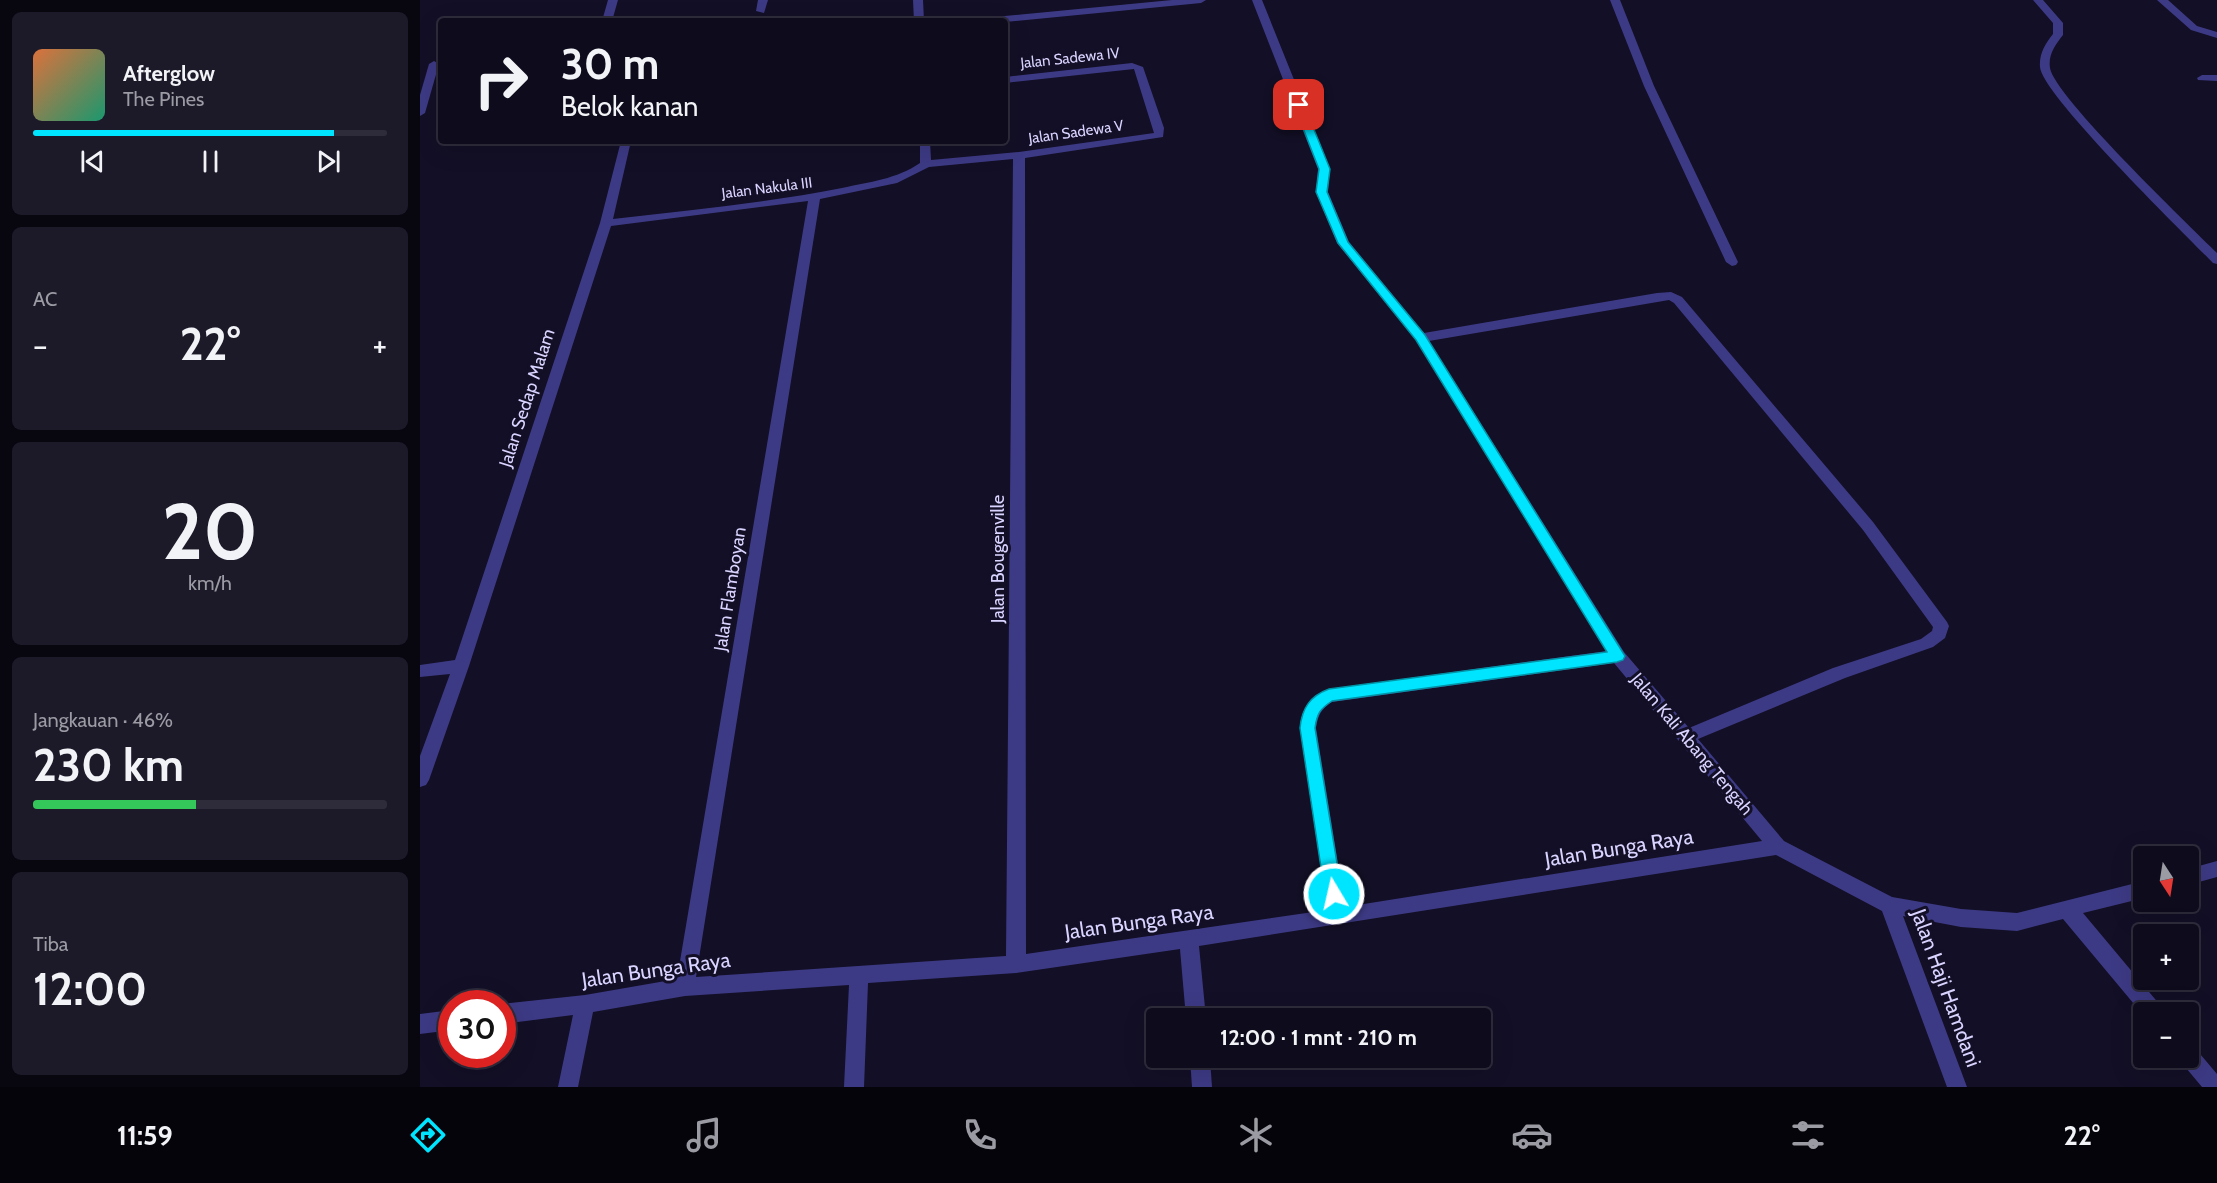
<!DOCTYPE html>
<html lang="id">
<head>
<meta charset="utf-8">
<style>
  body { margin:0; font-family:Cabin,sans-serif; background:#1c1929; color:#f1f3f6; height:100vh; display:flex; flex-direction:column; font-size:22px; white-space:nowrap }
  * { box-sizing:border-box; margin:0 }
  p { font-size:20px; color:#9b9ba3 }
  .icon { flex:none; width:33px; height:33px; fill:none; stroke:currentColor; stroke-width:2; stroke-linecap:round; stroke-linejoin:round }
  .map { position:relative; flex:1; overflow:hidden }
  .panel { display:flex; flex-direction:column; gap:12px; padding:12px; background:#08060f; width:420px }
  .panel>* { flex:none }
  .guide { position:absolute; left:18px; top:18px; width:570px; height:126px; border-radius:6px; box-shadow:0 6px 24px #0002,0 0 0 2px #2e2b3b; background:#0e0b1c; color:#f1f3f6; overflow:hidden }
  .needle { width:39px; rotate:168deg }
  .buttons { position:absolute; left:1713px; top:846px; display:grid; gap:12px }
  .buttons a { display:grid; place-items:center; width:66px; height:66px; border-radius:6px; background:#0e0b1c; box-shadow:0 6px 24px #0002,0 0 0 2px #2e2b3b; font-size:30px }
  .speed { position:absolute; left:18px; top:990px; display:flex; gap:12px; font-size:30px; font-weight:700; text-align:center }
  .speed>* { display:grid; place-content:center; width:78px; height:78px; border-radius:50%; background:#0e0b1c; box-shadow:0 6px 24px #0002,0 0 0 2px #2e2b3b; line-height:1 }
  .speed .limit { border:9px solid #d22; background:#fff; color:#111 }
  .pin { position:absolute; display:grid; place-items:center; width:51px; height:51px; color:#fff; margin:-26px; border-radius:12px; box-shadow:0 3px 9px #0006 }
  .me { position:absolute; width:66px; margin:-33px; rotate:351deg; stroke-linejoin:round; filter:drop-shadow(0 0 4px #0008) }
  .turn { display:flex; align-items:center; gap:21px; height:126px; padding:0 24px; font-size:27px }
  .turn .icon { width:78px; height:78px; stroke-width:2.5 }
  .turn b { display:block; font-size:42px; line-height:51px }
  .big { font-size:45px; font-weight:700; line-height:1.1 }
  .panel .card { flex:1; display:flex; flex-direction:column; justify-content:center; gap:9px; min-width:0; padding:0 21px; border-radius:9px; background:#1c1929 }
  .panel .dial { align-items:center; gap:0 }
  .dial b { font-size:78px; line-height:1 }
  .song { display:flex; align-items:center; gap:18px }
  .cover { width:72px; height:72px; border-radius:9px; background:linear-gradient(135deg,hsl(20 70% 55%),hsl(160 70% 35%)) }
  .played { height:6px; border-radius:3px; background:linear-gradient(90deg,#00e5ff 85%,#2e2b3b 85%) }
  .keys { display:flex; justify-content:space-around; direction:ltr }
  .heat { display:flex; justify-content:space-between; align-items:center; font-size:33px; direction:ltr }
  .charge { height:9px; border-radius:4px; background:linear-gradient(90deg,#34c759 46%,#2e2b3b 0) }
  .trip { position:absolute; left:726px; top:1008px; width:345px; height:60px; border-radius:6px; background:#0e0b1c; box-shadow:0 6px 24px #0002,0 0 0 2px #2e2b3b; font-weight:700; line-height:60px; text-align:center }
  .menu { display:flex; height:96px; justify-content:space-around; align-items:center; background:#06040b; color:#9b9ba3 }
  .menu .icon { width:42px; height:42px }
  .menu .selected { color:#00e5ff }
  .menu b { font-size:27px; color:#f1f3f6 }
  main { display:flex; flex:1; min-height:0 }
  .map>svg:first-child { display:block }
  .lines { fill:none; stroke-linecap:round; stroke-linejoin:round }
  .lane { fill:#3d3a85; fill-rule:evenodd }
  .street { fill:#3d3a85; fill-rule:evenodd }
  .route { fill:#00e5ff; stroke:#0095a6; stroke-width:1.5 }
  .labels { text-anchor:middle; stroke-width:6; stroke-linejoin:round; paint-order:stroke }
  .far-street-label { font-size:15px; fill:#d9d4ff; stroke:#130f26 }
  .street-label { font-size:18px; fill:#d9d4ff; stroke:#130f26 }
  .near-street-label { font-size:21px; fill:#d9d4ff; stroke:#130f26 }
</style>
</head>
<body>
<main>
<section class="panel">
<div class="card">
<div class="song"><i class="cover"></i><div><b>Afterglow</b><p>The Pines</p></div></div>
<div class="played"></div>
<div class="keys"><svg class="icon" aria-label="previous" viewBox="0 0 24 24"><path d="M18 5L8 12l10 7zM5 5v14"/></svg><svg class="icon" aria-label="pause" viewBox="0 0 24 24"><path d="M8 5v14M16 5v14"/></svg><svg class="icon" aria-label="next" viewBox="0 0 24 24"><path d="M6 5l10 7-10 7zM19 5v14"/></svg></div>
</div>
<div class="card"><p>AC</p>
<div class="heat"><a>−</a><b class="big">22°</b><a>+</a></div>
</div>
<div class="card dial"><b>20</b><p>km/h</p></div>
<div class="card"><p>Jangkauan · 46%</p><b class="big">230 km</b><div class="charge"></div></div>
<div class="card"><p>Tiba</p><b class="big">12:00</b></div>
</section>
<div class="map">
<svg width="1797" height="1087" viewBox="0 0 1797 1087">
  <rect width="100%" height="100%" fill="#130f26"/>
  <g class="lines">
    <g class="lane">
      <path d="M 1190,0 L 1200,0 L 1234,86 L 1318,262 L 1316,265 L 1312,266 L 1306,262 L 1224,86 Z"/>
      <path d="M 1613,0 L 1623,0 L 1643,23 L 1643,35 C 1635,45 1628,55 1630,68 C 1634,96 1769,225 1797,253 L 1797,264 L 1793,263 C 1765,234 1622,95 1620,67 C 1619,54 1625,44 1633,34 L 1633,23 Z"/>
      <path d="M 1737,0 L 1748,0 L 1777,26 L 1797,32 L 1797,38 L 1771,30 Z"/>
    </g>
    <g class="street">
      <path d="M 188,0 L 198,0 L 192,21 L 182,21 Z"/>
      <path d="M 338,0 L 348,0 L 344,13 L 336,11 Z"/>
      <path d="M 493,0 L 503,0 L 504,21 L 494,21 Z"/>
      <path d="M 752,0 L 786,0 L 781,3 L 585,22 L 559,21 L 564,18 Z"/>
      <path d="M 832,0 L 842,0 L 910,169 L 908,192 L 929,242 L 1004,333 L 1237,293 L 1251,292 L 1262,297 L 1453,522 L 1527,622 L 1529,626 L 1525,638 L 1513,647 L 1425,678 L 1278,739 L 1364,841 L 1472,897 L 1541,909 L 1597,913 L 1724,881 L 1724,898 L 1663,913 L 1740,1005 L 1743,1012 L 1724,1012 L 1724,1016 L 1643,919 L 1597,931 L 1541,927 L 1483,916 L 1547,1087 L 1527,1087 L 1462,911 L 1356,855 L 779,946 L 786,1018 L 766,1018 L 760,949 L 596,973 L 448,983 L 444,1087 L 424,1087 L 429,985 L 265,996 L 173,1012 L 158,1087 L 138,1087 L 153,1015 L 82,1024 L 82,1004 L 165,995 L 257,979 L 388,201 L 191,226 L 49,666 L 9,780 L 6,785 L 0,787 L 0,756 L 30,674 L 0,677 L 0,665 L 35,660 L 180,223 L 201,141 L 211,141 L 193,219 C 269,210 346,203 422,188 C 449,182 477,179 500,163 L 500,141 L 510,141 L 511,160 L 599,152 L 734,133 L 714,69 L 585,83 L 585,77 L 712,63 L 723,67 L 744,128 L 743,137 L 605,158 L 606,954 L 907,910 L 880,728 C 881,709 890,696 909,689 L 1187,651 L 996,340 L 917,243 L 896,192 L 898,169 ZM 593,159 L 586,956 L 276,977 L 400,199 L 477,183 L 509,167 ZM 1249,300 L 1254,303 L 1443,530 L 1513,627 L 1512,631 L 1501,639 L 1413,668 L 1269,728 L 1204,652 L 1009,341 ZM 1194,663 L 1342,841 L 925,907 L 896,728 C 898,715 901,709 912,702 Z"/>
      <path d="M 14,61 L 19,64 L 5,113 L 0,116 L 0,95 L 9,64 Z"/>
      <path d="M 1782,75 L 1797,75 L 1797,81 L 1778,80 L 1777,78 Z"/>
      <path d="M 1797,861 L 1797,877 L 1768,885 L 1768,869 Z"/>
      <path d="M 32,1010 L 32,1030 L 0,1034 L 0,1014 Z"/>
      <path d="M 1768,1045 L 1775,1048 L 1797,1074 L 1797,1087 L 1782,1087 L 1761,1062 L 1759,1058 L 1768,1058 Z"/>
      <path d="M 770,1058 L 790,1058 L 792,1087 L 772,1087 Z"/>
    </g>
  </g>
  <path class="route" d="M 876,103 L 884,105 L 910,169 L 907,192 L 928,242 L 1005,335 L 1205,656 L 1203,660 L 1197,662 L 912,701 C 900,709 897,713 895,728 L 922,894 L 920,899 L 914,901 L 908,899 L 905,894 L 880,728 C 882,708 890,696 909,689 L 1187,652 L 996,340 L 918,243 L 896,192 L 899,169 L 874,105 Z"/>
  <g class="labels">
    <g class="far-street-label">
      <text transform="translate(650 58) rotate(-6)" y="5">Jalan Sadewa IV</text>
      <text transform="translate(656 132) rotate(-8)" y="5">Jalan Sadewa V</text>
      <text transform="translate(347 188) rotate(-7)" y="5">Jalan Nakula III</text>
    </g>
    <g class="street-label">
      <text transform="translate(107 398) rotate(-72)" y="6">Jalan Sedap Malam</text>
      <text transform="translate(578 559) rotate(-90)" y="6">Jalan Bougenville</text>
      <text transform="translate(310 589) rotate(-81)" y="6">Jalan Flamboyan</text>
      <text transform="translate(1272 744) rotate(50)" y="6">Jalan Kali Abang Tengah</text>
    </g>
    <g class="near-street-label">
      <text transform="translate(1199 848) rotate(-9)" y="7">Jalan Bunga Raya</text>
      <text transform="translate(719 922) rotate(-8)" y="7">Jalan Bunga Raya</text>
      <text transform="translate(236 970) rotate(-8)" y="7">Jalan Bunga Raya</text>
      <text transform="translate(1526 988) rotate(70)" y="7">Jalan Haji Hamdani</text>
    </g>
  </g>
</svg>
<div class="buttons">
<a><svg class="needle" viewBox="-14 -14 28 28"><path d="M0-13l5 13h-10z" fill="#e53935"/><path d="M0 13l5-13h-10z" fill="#9b9ba3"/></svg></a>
<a>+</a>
<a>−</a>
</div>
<div class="speed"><div class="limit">30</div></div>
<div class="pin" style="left:879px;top:105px;background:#d93025"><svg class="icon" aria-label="arrive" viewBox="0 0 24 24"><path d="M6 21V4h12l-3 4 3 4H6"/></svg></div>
<svg class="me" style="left:914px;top:894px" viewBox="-20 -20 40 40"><circle r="17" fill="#00e5ff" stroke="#fff" stroke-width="3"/><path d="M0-11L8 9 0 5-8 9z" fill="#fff"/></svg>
<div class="trip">12:00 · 1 mnt · 210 m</div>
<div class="guide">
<div class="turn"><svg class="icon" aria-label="right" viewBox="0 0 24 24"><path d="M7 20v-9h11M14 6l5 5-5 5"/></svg><div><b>30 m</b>Belok kanan</div></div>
</div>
</div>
</main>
<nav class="menu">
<b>11:59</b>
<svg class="icon selected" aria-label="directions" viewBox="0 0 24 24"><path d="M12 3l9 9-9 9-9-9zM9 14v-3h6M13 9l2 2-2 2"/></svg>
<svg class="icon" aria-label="music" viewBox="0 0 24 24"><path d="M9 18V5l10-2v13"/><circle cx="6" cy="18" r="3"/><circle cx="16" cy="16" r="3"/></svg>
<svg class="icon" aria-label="phone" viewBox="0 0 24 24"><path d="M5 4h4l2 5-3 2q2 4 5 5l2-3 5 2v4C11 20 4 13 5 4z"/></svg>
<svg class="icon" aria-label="climate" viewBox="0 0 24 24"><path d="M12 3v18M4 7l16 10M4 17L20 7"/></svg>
<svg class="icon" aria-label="car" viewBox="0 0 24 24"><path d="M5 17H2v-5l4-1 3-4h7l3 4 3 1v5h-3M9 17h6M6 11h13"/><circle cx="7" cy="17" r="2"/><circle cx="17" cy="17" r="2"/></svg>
<svg class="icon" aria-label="filters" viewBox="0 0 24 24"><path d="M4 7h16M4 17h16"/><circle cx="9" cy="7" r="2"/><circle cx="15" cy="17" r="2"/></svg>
<b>22°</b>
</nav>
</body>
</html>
